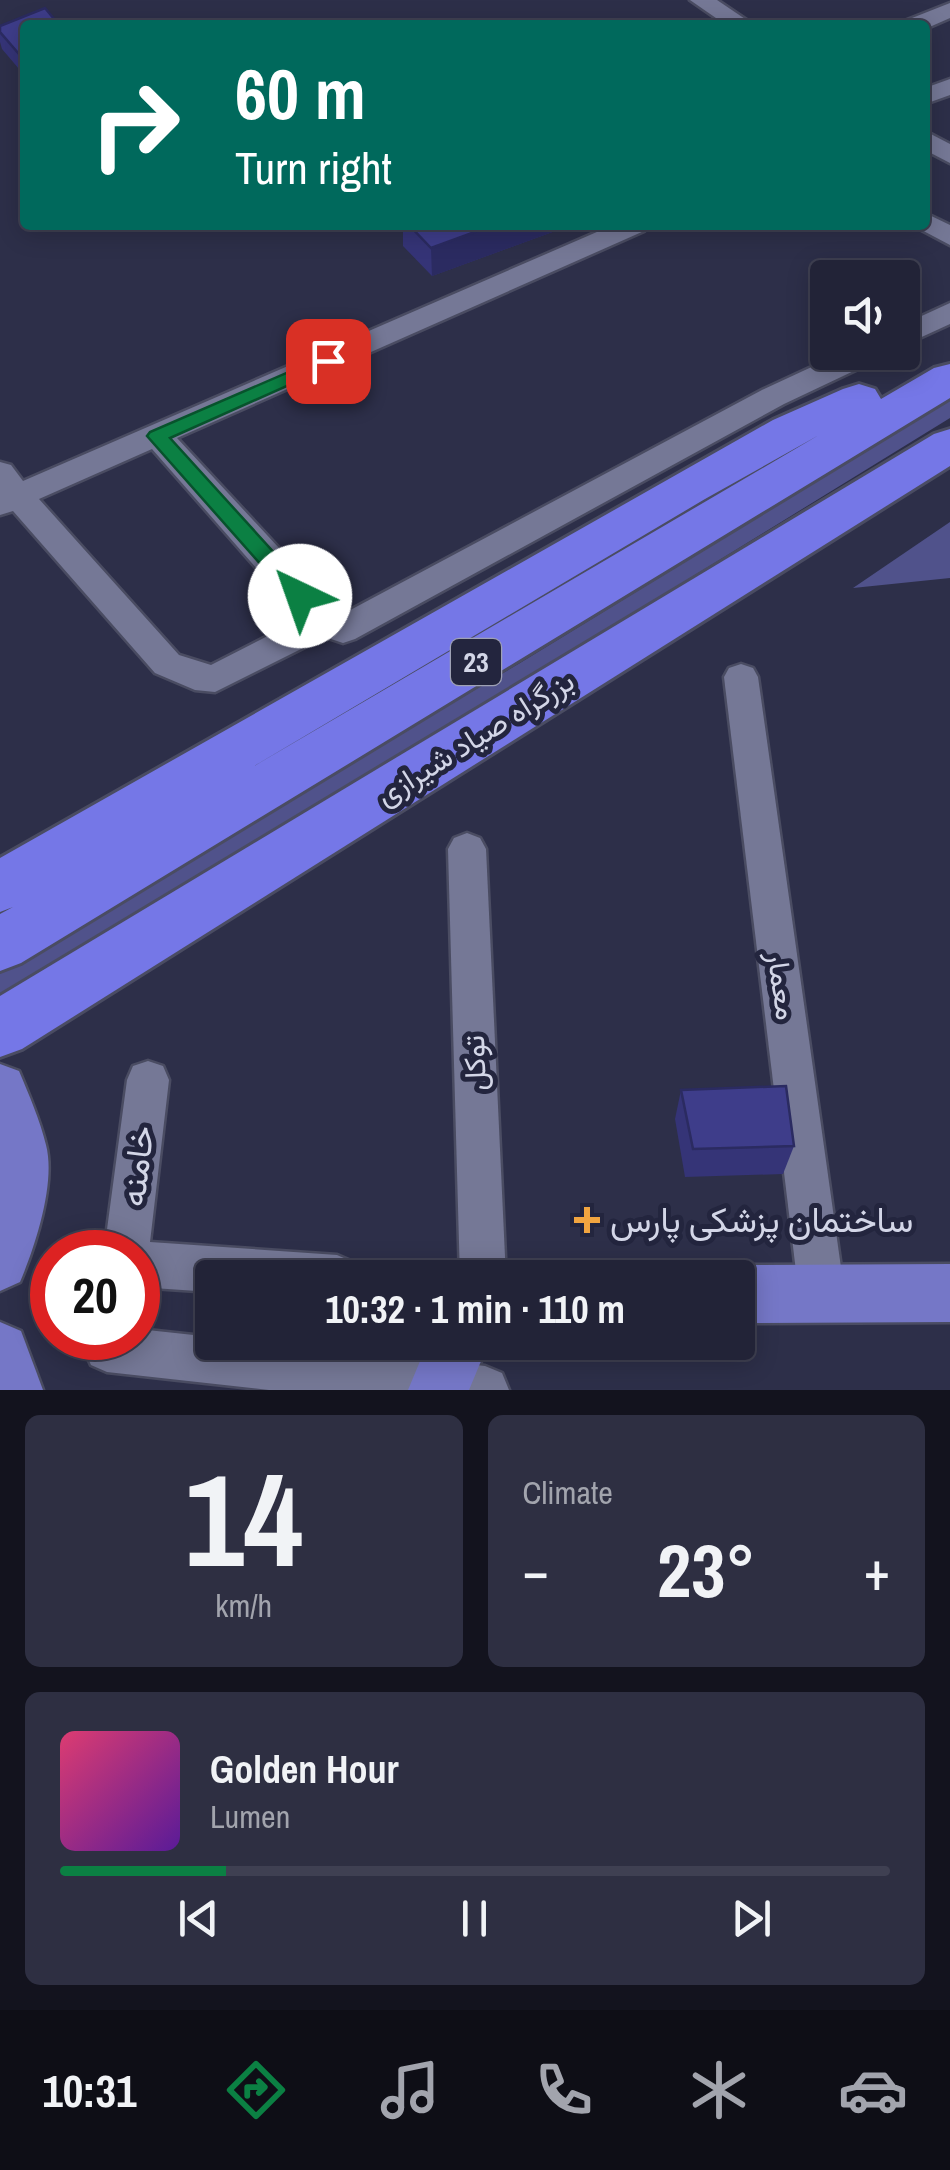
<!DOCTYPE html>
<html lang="en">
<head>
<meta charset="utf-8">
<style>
  body { margin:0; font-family:"Archivo Narrow",Vazirmatn,sans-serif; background:#2e2f42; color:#f1f3f6; height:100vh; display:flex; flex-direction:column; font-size:38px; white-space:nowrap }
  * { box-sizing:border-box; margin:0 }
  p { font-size:32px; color:#a2a4ad }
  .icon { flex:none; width:55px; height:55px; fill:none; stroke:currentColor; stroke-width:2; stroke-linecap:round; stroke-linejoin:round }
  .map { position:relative; height:1390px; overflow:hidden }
  .sheet { display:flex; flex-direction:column; gap:25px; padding:25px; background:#13131e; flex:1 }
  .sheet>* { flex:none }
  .guide { position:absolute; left:20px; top:20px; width:910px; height:210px; border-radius:10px; box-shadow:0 5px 25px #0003,0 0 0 2px #3f4052; background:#00695c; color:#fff; overflow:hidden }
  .buttons { position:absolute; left:810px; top:260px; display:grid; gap:20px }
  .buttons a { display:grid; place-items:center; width:110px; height:110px; border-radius:10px; background:#222337; box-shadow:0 5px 25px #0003,0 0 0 2px #3f4052; font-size:50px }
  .speed { position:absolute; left:30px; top:1230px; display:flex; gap:20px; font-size:50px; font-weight:700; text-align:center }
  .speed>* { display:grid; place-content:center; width:130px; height:130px; border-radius:50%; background:#222337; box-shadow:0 5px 25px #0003,0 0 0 2px #3f4052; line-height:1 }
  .speed .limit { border:15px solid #d22; background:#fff; color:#111 }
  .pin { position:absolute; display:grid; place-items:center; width:85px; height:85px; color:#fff; margin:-42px; border-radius:20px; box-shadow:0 5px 15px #0006 }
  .me { position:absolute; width:110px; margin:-55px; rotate:318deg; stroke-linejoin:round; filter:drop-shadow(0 0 8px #0008) }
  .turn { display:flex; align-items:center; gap:35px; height:210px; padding:0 50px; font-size:45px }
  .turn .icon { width:130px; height:130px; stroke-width:2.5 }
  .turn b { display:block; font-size:70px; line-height:85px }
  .big { font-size:75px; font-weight:700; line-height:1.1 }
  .sheet .card { flex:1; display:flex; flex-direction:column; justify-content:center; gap:15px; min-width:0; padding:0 35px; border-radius:15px; background:#2e2f42 }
  .sheet .dial { align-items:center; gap:0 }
  .dial b { font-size:130px; line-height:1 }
  .song { display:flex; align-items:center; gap:30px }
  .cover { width:120px; height:120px; border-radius:15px; background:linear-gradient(135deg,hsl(340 70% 55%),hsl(270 70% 35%)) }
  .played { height:10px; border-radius:5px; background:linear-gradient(90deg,#0b8043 20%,#3f4052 20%) }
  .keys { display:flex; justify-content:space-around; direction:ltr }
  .heat { display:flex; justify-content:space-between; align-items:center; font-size:55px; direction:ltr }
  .sheet .tiles { flex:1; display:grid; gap:25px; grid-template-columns:1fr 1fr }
  .card:last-child { grid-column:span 2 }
  .trip { position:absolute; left:195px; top:1260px; width:560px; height:100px; border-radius:10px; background:#222337; box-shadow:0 5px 25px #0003,0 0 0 2px #3f4052; font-weight:700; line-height:100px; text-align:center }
  .dock { display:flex; height:160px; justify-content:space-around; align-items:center; background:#0e0e16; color:#a2a4ad }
  .dock .icon { width:70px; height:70px }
  .dock .current { color:#0b8043 }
  .dock b { font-size:45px; color:#f1f3f6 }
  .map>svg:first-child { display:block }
  .green { fill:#50528b }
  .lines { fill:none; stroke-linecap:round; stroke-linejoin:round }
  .minor-casing { stroke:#4a4c62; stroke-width:5 }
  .major-casing { stroke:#4a4c62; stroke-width:5 }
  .highway-casing { stroke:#4a4c62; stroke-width:6 }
  .minor { fill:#757896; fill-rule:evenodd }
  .major { fill:#7577c7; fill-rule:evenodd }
  .highway { fill:#7577e7; fill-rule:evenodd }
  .wall { fill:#353477 }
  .shaded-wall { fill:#2b2b61 }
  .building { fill:#3e3d8a; stroke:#2b2b61; stroke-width:2.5 }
  .route { fill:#0b8043; stroke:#07532c; stroke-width:2.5 }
  .poi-dot { fill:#f1a540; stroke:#23253e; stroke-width:4 }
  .labels { text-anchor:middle; stroke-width:10; stroke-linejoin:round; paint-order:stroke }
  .shield { fill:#23253e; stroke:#9ea1b4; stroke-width:2.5 }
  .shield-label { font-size:28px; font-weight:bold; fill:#d3d6e7 }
  .street-label { font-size:30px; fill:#d3d6e7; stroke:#23253e }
  .near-street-label { font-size:35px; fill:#d3d6e7; stroke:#23253e }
  .near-poi-label { font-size:35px; fill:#d3d6e7; stroke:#23253e; text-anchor:start }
</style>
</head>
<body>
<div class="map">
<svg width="950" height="1390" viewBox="0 0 950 1390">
  <rect width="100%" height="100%" fill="#2d2f49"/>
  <g class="green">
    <path d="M 950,399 L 950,418 L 0,1003 L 0,970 L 520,663 Z"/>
    <path d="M 950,522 L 950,578 L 853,588 Z"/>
  </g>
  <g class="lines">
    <g class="minor-casing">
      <g id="minor">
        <path d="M 690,0 L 717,0 L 754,25 L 726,25 Z"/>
        <path d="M 950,3 L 950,18 L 925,29 L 925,25 L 903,25 L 907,20 Z"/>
        <path d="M 950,79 L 950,95 L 925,104 L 925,88 Z"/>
        <path d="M 925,131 L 950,144 L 950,163 L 925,150 Z"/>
        <path d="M 925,213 L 950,225 L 950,245 L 916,227 L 925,225 Z"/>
        <path d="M 613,225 L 648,225 L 644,231 L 177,438 L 341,615 L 762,390 L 844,352 L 883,352 L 879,359 L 784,404 L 355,639 L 343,643 L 325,637 L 215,692 L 195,690 L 155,673 L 13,511 L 0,515 L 0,462 L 11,465 L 23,481 ZM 152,449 L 301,619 L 211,665 L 179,655 L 39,499 Z"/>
        <path d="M 950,303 L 950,324 L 902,346 L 902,325 Z"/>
        <path d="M 741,664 L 753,668 L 758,677 L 845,1296 L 838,1312 L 822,1319 L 806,1312 L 799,1296 L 724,677 L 729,668 Z"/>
        <path d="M 467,833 L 480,838 L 486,849 L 506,1278 L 460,1278 L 448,849 L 454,838 Z"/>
        <path d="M 148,1061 L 163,1066 L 169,1080 L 150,1242 L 337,1255 L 353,1262 L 359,1278 L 212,1278 L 212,1292 L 138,1287 L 138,1252 L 104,1252 L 127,1080 L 133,1066 Z"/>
        <path d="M 138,1329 L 212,1337 L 212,1342 L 263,1342 L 485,1366 L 502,1373 L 509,1390 L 269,1390 L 107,1372 L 91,1365 L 84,1349 L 86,1338 L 138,1338 Z"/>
      </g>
    </g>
    <g class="major-casing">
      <g id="major">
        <path d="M 0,1064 L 19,1071 C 29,1095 40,1120 46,1145 C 56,1183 35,1247 20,1282 L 0,1291 Z"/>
        <path d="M 950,1264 L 950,1322 L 738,1323 L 738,1278 L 716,1278 L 738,1265 Z"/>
        <path d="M 0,1322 L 21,1331 L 43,1390 L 0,1390 Z"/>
        <path d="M 428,1342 L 489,1342 L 469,1390 L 408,1390 Z"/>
      </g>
    </g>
    <g class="highway-casing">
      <g id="highway">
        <path d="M 950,364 L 950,398 L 21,963 L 0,971 L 0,914 L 13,907 L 0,912 L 0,858 L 773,420 L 843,389 L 859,384 L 875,389 L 881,399 L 934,368 ZM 819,435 L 244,772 L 705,499 Z"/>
        <path d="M 950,429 L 950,466 L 22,1049 L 0,1057 L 0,996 L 934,434 Z"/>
      </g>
    </g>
    <use href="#minor" class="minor"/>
    <use href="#major" class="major"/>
    <use href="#highway" class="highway"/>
  </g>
  <g class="wall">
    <path d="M 25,25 L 25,76 L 2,49 L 0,42 L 0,26 Z"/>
    <path d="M 403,225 L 558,225 L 558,230 L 432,276 L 403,246 Z"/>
    <path d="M 681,1090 L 794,1146 L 783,1174 L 685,1177 L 675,1119 Z"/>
  </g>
  <path class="shaded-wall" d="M 494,225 L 558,225 L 558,230 L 432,276 L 431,248 Z"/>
  <g class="building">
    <path d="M 45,8 L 59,25 L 25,25 L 25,61 L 0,32 L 0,26 Z"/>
    <path d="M 409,225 L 494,225 L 431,248 Z"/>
    <path d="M 786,1086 L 794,1146 L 693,1149 L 681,1090 Z"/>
  </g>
  <path class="route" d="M 328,355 L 334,356 L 334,365 L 170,438 L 308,590 L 311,596 L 300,604 L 293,601 L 147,436 L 150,432 Z"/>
  <path class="poi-dot" d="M582 1205h10v10h10v10h-10v10h-10v-10h-10v-10h10z"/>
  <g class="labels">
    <rect class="shield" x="451" y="639" width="50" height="46" rx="8"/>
    <g class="shield-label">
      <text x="476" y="672">23</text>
    </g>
    <g class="street-label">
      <text transform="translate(475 738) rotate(-32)" y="10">بزرگراه صیاد شیرازی</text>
      <text transform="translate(782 986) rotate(82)" y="10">معمار</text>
      <text transform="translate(475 1063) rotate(-92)" y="10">توکل</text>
    </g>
    <g class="near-street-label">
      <text transform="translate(137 1166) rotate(-83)" y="12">خامنه</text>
    </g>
    <g class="near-poi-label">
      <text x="610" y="1232">ساختمان پزشکی پارس</text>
    </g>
  </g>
</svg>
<div class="buttons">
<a><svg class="icon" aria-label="sound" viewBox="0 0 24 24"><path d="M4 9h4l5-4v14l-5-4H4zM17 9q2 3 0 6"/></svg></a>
</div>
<div class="speed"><div class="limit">20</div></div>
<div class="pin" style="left:328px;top:361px;background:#d93025"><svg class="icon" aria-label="arrive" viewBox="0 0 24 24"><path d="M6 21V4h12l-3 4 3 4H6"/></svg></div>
<svg class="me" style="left:300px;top:596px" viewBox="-20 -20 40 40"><circle r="19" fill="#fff"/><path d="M0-13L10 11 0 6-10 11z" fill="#0b8043"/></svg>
<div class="trip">10:32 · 1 min · 110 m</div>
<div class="guide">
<div class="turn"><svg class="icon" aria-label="right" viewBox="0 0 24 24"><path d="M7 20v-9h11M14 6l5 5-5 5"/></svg><div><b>60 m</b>Turn right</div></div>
</div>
</div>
<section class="sheet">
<div class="tiles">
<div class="card dial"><b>14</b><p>km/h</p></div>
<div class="card"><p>Climate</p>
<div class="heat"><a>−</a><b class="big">23°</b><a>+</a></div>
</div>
<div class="card">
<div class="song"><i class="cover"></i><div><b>Golden Hour</b><p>Lumen</p></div></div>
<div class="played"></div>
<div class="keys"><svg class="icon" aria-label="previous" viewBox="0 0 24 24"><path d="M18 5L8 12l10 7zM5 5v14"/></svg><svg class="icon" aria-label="pause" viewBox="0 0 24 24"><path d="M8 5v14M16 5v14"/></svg><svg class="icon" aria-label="next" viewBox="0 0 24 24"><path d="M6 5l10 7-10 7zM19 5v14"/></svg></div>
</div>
</div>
</section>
<nav class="dock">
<b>10:31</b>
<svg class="icon current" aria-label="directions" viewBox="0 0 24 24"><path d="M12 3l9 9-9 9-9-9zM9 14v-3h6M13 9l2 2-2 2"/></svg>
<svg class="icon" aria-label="music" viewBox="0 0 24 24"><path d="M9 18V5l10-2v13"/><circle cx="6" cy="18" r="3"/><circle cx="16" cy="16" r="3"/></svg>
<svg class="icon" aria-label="phone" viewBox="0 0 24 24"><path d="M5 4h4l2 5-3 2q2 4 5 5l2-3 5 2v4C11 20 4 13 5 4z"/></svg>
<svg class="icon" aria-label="climate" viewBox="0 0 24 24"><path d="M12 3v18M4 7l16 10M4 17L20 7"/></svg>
<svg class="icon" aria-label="car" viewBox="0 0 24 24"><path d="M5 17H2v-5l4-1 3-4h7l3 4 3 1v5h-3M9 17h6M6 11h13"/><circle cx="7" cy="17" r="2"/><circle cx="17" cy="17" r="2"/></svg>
</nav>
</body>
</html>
